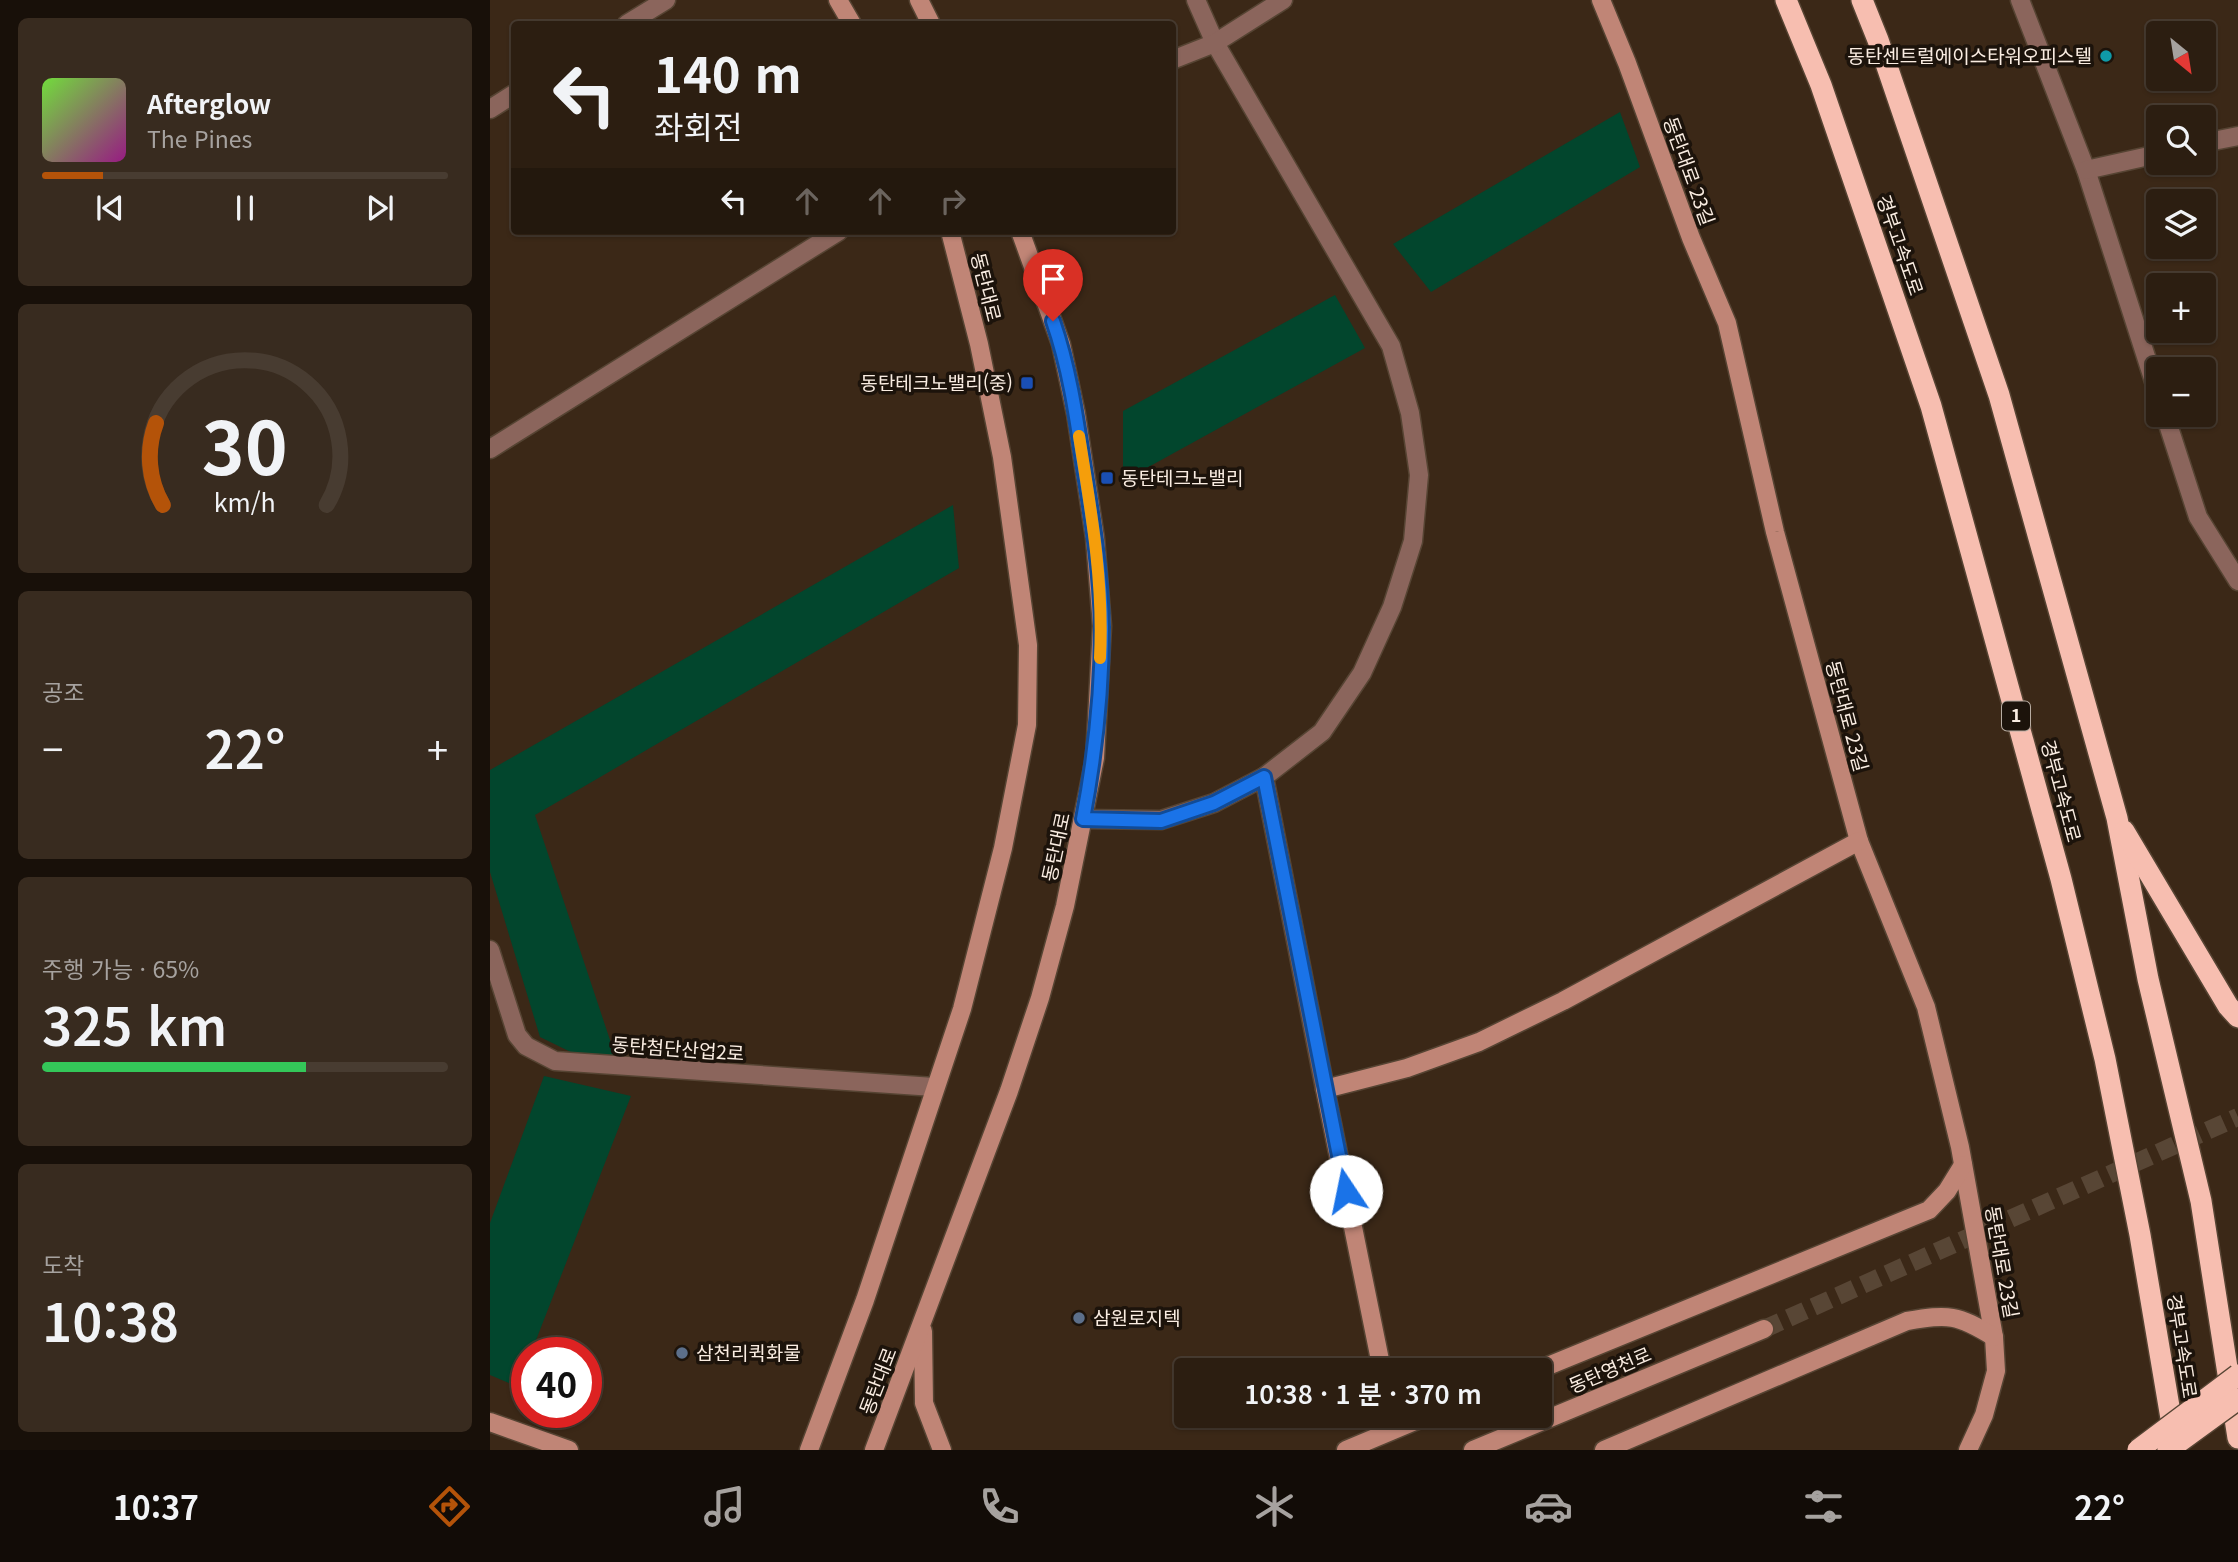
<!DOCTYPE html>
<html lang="ko">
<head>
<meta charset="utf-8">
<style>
  body { margin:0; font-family:Georgia,"Noto Sans KR",serif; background:#382b1f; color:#f1f3f6; height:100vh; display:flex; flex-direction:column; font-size:26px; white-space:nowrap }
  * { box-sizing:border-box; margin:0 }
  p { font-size:23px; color:#a6a29f }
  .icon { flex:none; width:38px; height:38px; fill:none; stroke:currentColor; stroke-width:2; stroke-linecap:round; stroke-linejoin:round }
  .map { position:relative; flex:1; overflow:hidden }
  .details { display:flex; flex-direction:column; gap:18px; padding:18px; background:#181009; width:490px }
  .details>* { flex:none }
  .hud { position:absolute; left:21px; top:21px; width:665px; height:214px; border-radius:7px; box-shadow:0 2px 5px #0004,0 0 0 2px #483c31; background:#2c1e11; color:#f1f3f6; overflow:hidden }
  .needle { width:46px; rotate:150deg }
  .buttons { position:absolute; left:1656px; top:21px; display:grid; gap:14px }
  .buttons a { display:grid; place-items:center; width:70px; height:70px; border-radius:7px; background:#2c1e11; box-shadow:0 2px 5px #0004,0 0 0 2px #483c31; font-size:35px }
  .speed { position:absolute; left:21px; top:1337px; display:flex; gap:14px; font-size:35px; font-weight:700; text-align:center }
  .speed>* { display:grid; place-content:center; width:91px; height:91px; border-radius:50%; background:#2c1e11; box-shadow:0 2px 5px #0004,0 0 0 2px #483c31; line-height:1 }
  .speed .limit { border:10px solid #d22; background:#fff; color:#111 }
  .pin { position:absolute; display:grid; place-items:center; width:60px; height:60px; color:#fff; margin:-72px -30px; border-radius:50% 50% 50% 0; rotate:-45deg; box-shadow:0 0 7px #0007 }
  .pin .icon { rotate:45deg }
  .me { position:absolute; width:77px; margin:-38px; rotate:349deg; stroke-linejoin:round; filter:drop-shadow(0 0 5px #0008) }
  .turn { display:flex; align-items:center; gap:24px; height:147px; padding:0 28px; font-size:32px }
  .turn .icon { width:91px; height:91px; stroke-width:2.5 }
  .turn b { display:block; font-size:49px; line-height:60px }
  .lanes { display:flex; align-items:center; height:66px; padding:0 28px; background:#0003; justify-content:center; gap:35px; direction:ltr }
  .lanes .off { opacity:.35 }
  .big { font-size:52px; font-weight:600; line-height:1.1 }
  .details .card { flex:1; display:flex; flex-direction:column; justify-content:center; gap:10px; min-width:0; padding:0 24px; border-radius:10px; background:#382b1f }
  .details .dial { align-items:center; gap:0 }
  .dial svg { height:182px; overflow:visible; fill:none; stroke:#483c31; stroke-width:7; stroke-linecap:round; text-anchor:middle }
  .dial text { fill:#f1f3f6; stroke:none }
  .song { display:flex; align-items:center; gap:21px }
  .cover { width:84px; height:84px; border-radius:10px; background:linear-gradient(135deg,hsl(100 70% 55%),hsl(310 70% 35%)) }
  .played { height:7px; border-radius:4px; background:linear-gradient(90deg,#b45309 15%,#483c31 15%) }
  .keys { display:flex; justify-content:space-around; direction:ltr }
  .heat { display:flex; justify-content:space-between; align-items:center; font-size:38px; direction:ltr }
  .charge { height:10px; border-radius:5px; background:linear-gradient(90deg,#34c759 65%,#483c31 0) }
  .trip { position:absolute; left:684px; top:1358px; width:378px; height:70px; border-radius:7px; background:#2c1e11; box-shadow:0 2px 5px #0004,0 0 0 2px #483c31; font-weight:600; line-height:70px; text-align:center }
  .tabs { display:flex; height:112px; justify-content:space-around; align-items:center; background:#120c07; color:#a6a29f }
  .tabs .icon { width:49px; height:49px }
  .tabs .selected { color:#b45309 }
  .tabs b { font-size:32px; color:#f1f3f6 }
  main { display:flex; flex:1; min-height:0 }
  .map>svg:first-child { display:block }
  .green { fill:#02462d }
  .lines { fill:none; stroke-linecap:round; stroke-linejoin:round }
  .secondary-tunnel { stroke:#584635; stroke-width:18; stroke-dasharray:18 9; stroke-linecap:butt }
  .street-casing { stroke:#564433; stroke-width:21 }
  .secondary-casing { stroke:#564433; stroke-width:21 }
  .highway-casing { stroke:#564433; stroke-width:24 }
  .street { stroke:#8b655c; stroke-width:18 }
  .secondary { stroke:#c08576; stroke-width:18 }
  .highway { stroke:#f7beb0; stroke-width:21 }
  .highway-bridge-casing { stroke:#564433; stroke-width:24; stroke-linecap:butt }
  .highway-bridge { stroke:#f7beb0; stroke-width:21 }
  .route-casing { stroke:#114b97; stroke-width:18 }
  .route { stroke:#1a73e8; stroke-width:12 }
  .slow { stroke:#f59e0b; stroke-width:12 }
  .culture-dot { fill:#0f9aa8; stroke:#1c130b; stroke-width:2.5 }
  .transit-dot { fill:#1a4fb4; stroke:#1c130b; stroke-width:2.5 }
  .service-dot { fill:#5c6f8a; stroke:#1c130b; stroke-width:2.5 }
  .labels { text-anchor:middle; stroke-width:7; stroke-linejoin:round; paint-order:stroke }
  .shield { fill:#1c130b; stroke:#b7aca2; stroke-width:2 }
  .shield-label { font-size:18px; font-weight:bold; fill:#faede2 }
  .poi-label { font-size:19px; fill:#faede2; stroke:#1c130b; text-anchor:start }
  .street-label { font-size:19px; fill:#faede2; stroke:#1c130b }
</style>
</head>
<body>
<main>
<section class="details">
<div class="card">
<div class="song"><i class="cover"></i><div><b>Afterglow</b><p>The Pines</p></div></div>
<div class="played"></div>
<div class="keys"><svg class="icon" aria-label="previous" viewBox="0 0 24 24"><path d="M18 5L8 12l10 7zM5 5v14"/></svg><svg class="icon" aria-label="pause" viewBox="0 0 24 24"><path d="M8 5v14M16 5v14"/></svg><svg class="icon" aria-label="next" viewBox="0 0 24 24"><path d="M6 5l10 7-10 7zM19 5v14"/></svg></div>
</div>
<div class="card dial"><svg viewBox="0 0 100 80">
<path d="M14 69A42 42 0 1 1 86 69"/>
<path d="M14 69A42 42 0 0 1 11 33" stroke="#b45309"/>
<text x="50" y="56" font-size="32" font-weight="700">30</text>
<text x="50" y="72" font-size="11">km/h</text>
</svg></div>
<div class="card"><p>공조</p>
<div class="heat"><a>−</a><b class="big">22°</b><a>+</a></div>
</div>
<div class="card"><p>주행 가능 · 65%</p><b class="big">325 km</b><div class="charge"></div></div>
<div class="card"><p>도착</p><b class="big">10:38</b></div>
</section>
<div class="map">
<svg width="1748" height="1450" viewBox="0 0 1748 1450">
  <rect width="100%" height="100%" fill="#3b2817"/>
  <g class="green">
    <path d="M 1130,112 L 1150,167 L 941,292 L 903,244 Z"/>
    <path d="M 845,295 L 875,348 L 633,481 L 633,411 Z"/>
    <path d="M 463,505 L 469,568 L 45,815 L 125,1055 L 91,1057 L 50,1037 L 0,872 L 0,770 Z"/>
    <path d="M 54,1076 L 141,1096 L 41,1353 L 37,1353 L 37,1363 L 28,1387 L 0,1375 L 0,1223 Z"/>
  </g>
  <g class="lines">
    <path class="secondary-tunnel" d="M 1274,1329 L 1748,1117"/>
    <g class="street-casing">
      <g id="street">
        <path d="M 706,0 L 725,43 L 901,346 L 920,413 L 929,475 L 923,541 L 902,607 L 872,673 L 832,732 L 774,777"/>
        <path d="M 1530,0 L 1596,170 L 1668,394"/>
        <path d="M 137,24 L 176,0"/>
        <path d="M 682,60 L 725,43 L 793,0"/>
        <path d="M 0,109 L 24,94"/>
        <path d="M 1713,143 L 1748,136"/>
        <path d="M 1596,170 L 1668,154"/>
        <path d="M 1675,415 L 1708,517 L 1748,581"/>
        <path d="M 0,449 L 349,231"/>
        <path d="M 593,819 L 671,820 L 724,803 L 774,777 L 835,1089"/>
        <path d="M 0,950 L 27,1035 L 36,1046 L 65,1061 L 444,1087"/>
      </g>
    </g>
    <g class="secondary-casing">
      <g id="secondary">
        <path d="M 348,0 L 362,24"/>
        <path d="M 429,0 L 441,24"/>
        <path d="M 1111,0 L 1137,63 L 1201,238 L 1237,323 L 1285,532 L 1369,841 L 1436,1007 L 1470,1147 L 1504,1337 L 1506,1371 L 1494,1415 L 1478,1450"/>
        <path d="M 433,1331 L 434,1403 L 452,1450"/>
        <path d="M 892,1370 L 835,1089 L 917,1068 L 989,1042 L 1073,1001 L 1369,841"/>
        <path d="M 1048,1370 L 1439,1210 L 1457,1191 L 1473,1165"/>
        <path d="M 0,1422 L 79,1450"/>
        <path d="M 319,1450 L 375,1300 L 472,1009 L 513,848 L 537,725 L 538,645 L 512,457 L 489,344 L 460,231"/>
        <path d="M 384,1450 L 519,1091 L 550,998 L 575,906 L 605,758 L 612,626 L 605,538 L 586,414 L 571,344 L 530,231"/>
        <path d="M 856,1450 L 937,1416"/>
        <path d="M 983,1450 L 1274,1329"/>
        <path d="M 1114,1450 L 1417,1321 C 1459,1314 1467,1314 1504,1337"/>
      </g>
    </g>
    <g class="highway-casing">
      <g id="highway">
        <path d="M 1296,0 L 1331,85 L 1441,406 L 1571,879 L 1615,1059 L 1650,1235 L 1685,1442"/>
        <path d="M 1372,0 L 1388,40 L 1509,395 L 1627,818 L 1658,979 L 1711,1201 L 1748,1438"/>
        <path d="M 1634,831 L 1738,1006 L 1748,1017"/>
      </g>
    </g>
    <use href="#street" class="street"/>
    <use href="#secondary" class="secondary"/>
    <use href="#highway" class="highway"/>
    <g class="highway-bridge-casing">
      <g id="highway-bridge">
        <path d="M 1648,1450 L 1748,1375"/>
        <path d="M 1678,1450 L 1748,1399"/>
      </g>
    </g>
    <use href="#highway-bridge" class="highway-bridge"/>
  </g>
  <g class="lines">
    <g class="route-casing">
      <path id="route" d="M 563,321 C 579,367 586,415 593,462 C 602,517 611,572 612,627 C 612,692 605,756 593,819 L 671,821 L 724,803 L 774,777 L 856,1191"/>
    </g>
    <use href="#route" class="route"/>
    <path class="slow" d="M 589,436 C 601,510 614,583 610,658"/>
  </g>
  <circle class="culture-dot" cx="1616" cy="56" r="7"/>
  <g class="transit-dot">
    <rect x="530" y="376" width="14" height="14" rx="3.5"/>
    <rect x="610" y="471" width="14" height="14" rx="3.5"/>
  </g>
  <g class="service-dot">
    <circle cx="589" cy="1318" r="7"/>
    <circle cx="192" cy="1353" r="7"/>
  </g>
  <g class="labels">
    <rect class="shield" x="1512" y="701.5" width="28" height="29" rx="5"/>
    <g class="shield-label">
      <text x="1526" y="722">1</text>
    </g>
    <g class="poi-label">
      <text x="1602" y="63" text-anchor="end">동탄센트럴에이스타워오피스텔</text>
      <text x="523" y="390" text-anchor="end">동탄테크노밸리(중)</text>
      <text x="631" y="485">동탄테크노밸리</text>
      <text x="603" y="1325">삼원로지텍</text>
      <text x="206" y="1360">삼천리퀵화물</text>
    </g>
    <g class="street-label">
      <text transform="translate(1199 171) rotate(70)" y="7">동탄대로 23길</text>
      <text transform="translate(1410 245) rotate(71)" y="7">경부고속도로</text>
      <text transform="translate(496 287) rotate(76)" y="7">동탄대로</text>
      <text transform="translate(1357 716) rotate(75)" y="7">동탄대로 23길</text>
      <text transform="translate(1571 791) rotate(75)" y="7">경부고속도로</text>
      <text transform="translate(566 847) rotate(-78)" y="7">동탄대로</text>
      <text transform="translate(188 1049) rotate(4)" y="7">동탄첨단산업2로</text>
      <text transform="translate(1512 1262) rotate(80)" y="7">동탄대로 23길</text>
      <text transform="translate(1692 1346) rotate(81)" y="7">경부고속도로</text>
      <text transform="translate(1120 1370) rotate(-23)" y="7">동탄영천로</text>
      <text transform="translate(388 1381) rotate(-69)" y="7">동탄대로</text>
    </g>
  </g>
</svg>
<div class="buttons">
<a><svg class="needle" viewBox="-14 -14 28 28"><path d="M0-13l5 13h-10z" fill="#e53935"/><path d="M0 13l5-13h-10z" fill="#a6a29f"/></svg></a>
<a><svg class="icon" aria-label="search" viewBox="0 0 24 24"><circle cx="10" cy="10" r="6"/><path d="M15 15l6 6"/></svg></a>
<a><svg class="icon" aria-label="layers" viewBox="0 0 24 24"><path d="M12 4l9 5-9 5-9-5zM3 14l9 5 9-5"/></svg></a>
<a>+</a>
<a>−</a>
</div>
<div class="speed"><div class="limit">40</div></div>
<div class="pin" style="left:563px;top:321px;background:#d93025"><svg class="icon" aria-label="arrive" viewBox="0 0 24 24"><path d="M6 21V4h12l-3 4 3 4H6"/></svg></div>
<svg class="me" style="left:856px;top:1191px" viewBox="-20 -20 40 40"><circle r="19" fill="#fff"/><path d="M0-13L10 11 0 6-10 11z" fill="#1a73e8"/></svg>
<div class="trip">10:38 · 1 분 · 370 m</div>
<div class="hud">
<div class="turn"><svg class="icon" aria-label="left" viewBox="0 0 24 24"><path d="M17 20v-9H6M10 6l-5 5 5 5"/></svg><div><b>140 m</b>좌회전</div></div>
<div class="lanes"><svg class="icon" aria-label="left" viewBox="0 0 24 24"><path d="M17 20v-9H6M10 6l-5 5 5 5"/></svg><svg class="icon off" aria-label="ahead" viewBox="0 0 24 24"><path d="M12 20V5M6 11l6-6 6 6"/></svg><svg class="icon off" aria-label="ahead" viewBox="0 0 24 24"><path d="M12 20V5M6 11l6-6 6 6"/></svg><svg class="icon off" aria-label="right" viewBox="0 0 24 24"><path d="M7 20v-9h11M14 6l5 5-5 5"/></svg></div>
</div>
</div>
</main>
<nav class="tabs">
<b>10:37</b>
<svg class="icon selected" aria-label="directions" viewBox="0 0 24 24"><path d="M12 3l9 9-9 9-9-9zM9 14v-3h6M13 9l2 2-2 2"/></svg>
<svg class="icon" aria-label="music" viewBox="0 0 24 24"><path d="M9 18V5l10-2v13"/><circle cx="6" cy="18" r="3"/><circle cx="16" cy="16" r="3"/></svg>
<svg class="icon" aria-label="phone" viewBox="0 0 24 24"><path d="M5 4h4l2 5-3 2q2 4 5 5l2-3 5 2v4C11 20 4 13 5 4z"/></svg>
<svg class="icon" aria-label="climate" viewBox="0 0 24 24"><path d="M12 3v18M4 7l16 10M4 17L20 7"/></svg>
<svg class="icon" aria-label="car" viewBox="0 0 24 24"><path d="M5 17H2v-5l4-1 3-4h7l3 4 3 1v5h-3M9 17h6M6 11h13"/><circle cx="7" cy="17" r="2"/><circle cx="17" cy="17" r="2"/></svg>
<svg class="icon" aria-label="filters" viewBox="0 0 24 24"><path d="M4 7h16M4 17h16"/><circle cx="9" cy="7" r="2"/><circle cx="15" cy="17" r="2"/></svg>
<b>22°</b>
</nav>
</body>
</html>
